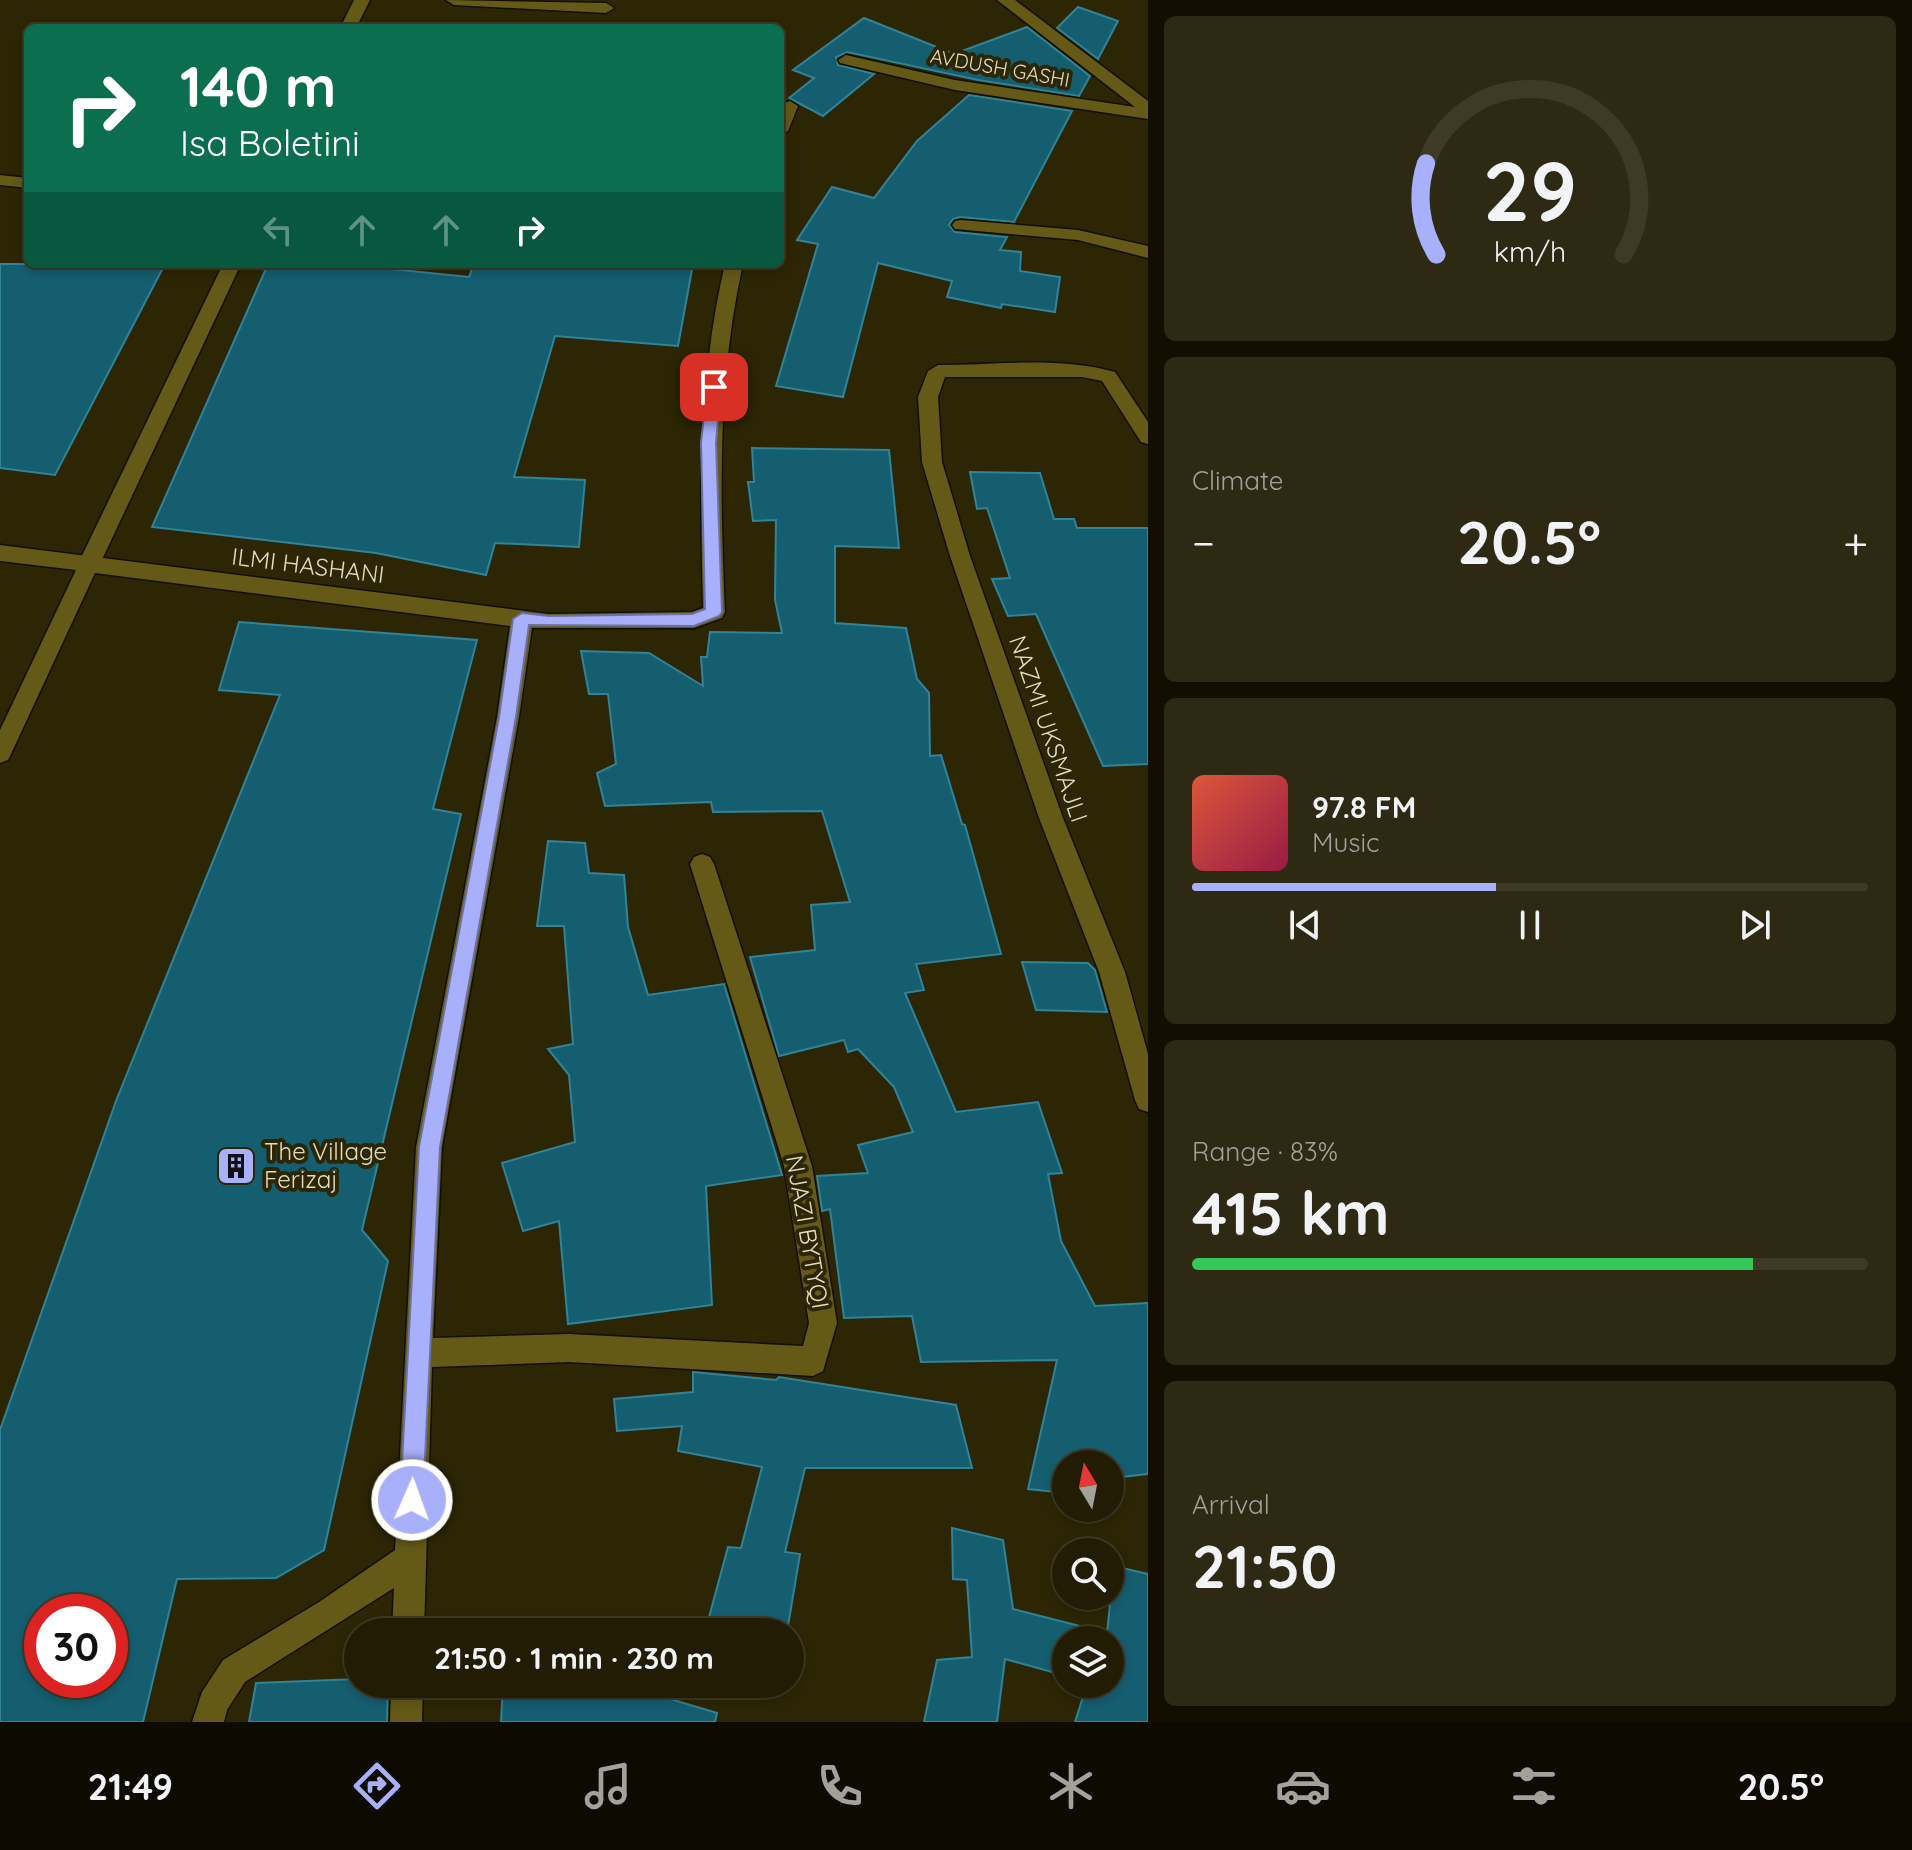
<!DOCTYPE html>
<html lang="en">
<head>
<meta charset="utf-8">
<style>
  body { margin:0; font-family:Quicksand,sans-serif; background:#2d2912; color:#f1f3f6; height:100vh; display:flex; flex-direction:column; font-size:30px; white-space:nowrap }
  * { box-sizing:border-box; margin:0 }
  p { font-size:26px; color:#a2a19a }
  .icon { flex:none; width:44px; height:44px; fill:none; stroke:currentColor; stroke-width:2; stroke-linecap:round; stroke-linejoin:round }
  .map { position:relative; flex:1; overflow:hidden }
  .panel { display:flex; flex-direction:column; gap:16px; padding:16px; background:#120f02; width:764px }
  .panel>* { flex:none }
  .banner { position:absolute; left:24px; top:24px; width:760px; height:244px; border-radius:12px; box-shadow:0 4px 12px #0003,0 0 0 2px #3e3a25; background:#0b6e4f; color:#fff; overflow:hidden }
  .needle { width:52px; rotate:350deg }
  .controls { position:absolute; left:1052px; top:1450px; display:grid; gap:16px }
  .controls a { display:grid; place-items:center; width:72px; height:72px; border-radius:50%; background:#211c03; box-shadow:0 4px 12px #0003,0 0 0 2px #3e3a25; font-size:40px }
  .speed { position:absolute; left:24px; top:1594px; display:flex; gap:16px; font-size:40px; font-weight:700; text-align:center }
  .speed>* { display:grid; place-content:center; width:104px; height:104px; border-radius:50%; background:#211c03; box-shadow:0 4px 12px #0003,0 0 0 2px #3e3a25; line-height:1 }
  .speed .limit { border:12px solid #d22; background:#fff; color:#111 }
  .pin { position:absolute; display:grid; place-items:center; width:68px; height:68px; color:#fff; margin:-34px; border-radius:16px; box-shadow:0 4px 12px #0006 }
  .me { position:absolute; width:88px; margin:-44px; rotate:2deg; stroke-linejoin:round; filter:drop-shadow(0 0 6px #0008) }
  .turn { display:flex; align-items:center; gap:28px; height:168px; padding:0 24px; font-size:36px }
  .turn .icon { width:104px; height:104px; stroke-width:2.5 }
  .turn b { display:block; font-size:56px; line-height:68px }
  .lanes { display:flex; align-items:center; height:76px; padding:0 24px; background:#0003; justify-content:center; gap:40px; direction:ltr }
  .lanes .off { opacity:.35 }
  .big { font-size:60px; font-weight:800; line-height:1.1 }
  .panel .card { flex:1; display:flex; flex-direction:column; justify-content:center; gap:12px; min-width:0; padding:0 28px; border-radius:12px; background:#2d2912 }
  .panel .dial { align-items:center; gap:0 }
  .dial svg { height:208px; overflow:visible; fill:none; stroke:#3e3a25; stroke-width:7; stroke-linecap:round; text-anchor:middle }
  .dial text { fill:#f1f3f6; stroke:none }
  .song { display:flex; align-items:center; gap:24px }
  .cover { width:96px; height:96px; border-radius:12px; background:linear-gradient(135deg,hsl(10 70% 55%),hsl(340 70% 35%)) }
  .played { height:8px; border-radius:4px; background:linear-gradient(90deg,#a8b0fc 45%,#3e3a25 45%) }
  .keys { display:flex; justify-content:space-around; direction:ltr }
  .heat { display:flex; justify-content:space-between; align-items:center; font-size:44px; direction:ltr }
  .charge { height:12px; border-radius:6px; background:linear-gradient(90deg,#34c759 83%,#3e3a25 0) }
  .trip { position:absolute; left:344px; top:1618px; width:460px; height:80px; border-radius:40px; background:#211c03; box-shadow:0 4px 12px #0003,0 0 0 2px #3e3a25; font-weight:800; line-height:80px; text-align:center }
  .dock { display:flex; height:128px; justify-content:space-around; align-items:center; background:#0d0b01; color:#a2a19a }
  .dock .icon { width:56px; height:56px }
  .dock .current { color:#a8b0fc }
  .dock b { font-size:36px; color:#f1f3f6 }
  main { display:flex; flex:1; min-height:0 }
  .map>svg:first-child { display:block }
  .building { fill:#155e70; stroke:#318399; stroke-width:2; fill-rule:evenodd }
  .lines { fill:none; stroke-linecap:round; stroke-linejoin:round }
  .lane-casing { stroke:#130f00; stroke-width:3 }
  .street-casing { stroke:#130f00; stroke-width:3 }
  .lane { fill:#655918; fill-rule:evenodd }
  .street { fill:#655918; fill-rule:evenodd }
  .route { fill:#a8b0fc; stroke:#6d72a4; stroke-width:2 }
  .labels { text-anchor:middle; stroke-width:8; stroke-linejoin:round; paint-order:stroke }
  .far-street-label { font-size:20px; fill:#e1dcbc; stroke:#2c2604 }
  .street-label { font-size:24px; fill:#e1dcbc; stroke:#2c2604 }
  .poi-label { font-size:24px; fill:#e1dcbc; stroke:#2c2604; text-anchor:start }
</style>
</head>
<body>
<main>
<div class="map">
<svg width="1148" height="1722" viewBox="0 0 1148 1722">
  <rect width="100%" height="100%" fill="#2c2604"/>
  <g class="building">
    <path d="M 1078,7 L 1118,21 L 1098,59 L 1057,28 Z"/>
    <path d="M 864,18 L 954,54 L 1027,27 L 1090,76 L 1079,96 L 978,80 L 847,52 L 836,57 L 838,65 L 874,74 L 823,116 L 789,98 L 814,78 L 793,70 Z"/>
    <path d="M 969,95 L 1072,111 L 1014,222 L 960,217 L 953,219 L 949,225 L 955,232 L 1007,237 L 1000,250 L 1021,252 L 1020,271 L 1060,277 L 1055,312 L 1002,304 L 1001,308 L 947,297 L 952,281 L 878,263 L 843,397 L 776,386 L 818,244 L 797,240 L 832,187 L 874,198 L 917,141 Z"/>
    <path d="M 0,264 L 165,264 L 55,475 L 0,468 Z"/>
    <path d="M 268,264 L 342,264 L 469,277 L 474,264 L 693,264 L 678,346 L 555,336 L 514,477 L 585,480 L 579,547 L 495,543 L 486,575 L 376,553 L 152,527 Z"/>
    <path d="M 752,448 L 889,450 L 899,548 L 835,546 L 835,623 L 906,628 L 917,679 L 929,693 L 930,756 L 941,755 L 962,824 L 965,825 L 1001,954 L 916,964 L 924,990 L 905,993 L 956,1112 L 1038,1102 L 1062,1173 L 1048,1174 L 1061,1241 L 1095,1306 L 1148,1303 L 1148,1474 L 1122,1477 L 1122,1499 L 1110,1498 L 1110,1464 L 1066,1464 L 1066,1493 L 1028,1489 L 1057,1360 L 921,1362 L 912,1316 L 844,1318 L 830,1209 L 822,1211 L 817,1176 L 868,1173 L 858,1145 L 913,1132 L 894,1087 L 858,1049 L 848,1052 L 844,1040 L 779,1056 L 750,957 L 815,950 L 811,905 L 850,902 L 822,811 L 713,812 L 711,802 L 605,806 L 597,773 L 616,764 L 608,694 L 589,694 L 581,651 L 649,653 L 703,686 L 701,657 L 707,657 L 710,632 L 782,633 L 775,600 L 776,520 L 753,521 L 748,482 L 754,482 Z"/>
    <path d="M 970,472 L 1040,473 L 1054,519 L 1074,519 L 1077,528 L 1148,528 L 1148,764 L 1103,766 L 1036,614 L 1008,616 L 992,579 L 1010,578 L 987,508 L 977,509 Z"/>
    <path d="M 239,622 L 477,640 L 433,809 L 461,814 L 362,1230 L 388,1261 L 324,1550 L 276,1578 L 177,1579 L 143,1722 L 0,1722 L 0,1430 L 116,1101 L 280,695 L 219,690 ZM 42,1612 L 110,1612 L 110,1680 L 42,1680 Z"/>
    <path d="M 548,841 L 585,843 L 589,873 L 624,875 L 628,927 L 648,995 L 724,984 L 782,1175 L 706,1186 L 712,1305 L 568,1324 L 559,1221 L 523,1231 L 502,1163 L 575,1142 L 569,1075 L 548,1049 L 573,1044 L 564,926 L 537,926 Z"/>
    <path d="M 1022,962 L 1088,963 L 1095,970 L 1107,1012 L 1036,1010 Z"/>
    <path d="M 693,1372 L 776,1380 L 779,1377 L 956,1405 L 972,1468 L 805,1468 L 785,1552 L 800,1554 L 787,1632 L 705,1632 L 728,1547 L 741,1548 L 762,1467 L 678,1451 L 682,1426 L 617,1431 L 614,1399 L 693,1392 Z"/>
    <path d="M 952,1528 L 1003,1540 L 1013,1609 L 1107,1633 L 1114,1566 L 1148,1574 L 1148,1722 L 1075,1722 L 1087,1684 L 1110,1684 L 1110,1640 L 1066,1640 L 1066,1676 L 1005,1659 L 997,1722 L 924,1722 L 937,1660 L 972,1657 L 967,1580 L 953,1579 Z"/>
    <path d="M 358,1679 L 358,1684 L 388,1684 L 387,1722 L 249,1722 L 256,1683 Z"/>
    <path d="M 503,1684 L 620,1684 L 717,1713 L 715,1722 L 501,1722 Z"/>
  </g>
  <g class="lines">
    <g class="lane-casing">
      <g id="lane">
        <path d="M 354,0 L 370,0 L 356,28 L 340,28 Z"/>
        <path d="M 446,0 L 606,3 L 614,8 L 606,13 L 454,5 Z"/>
        <path d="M 0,175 L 28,178 L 28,188 L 0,185 Z"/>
        <path d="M 223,264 L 241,264 L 99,566 L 95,571 L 81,571 L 77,566 Z"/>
      </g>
    </g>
    <g class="street-casing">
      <g id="street">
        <path d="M 997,0 L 1015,0 L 1148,101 L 1148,119 L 955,90 L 840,63 L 838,60 L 846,55 L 955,80 L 1135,107 Z"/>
        <path d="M 790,101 L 798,106 L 788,131 L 780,136 L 780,110 L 784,103 Z"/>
        <path d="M 961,220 L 1078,230 L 1148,246 L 1148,258 L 1078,240 L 955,229 L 952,225 L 955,221 Z"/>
        <path d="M 725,264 L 743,264 C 717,380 720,494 725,612 L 722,618 L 694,628 L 532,628 L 519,717 L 442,1147 L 433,1338 L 569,1334 L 803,1346 L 809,1323 L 784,1166 L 690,864 L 694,857 L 702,854 L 710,857 L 714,864 L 812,1166 L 837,1323 L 823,1371 L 813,1376 L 569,1362 L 432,1367 L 424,1632 L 392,1632 L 394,1588 L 245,1682 L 227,1710 L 224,1722 L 192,1722 L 202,1692 L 223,1660 L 319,1602 L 395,1550 L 416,1147 L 497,717 L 510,626 L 95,573 L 11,754 L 8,760 L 0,763 L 0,730 L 76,570 L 0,561 L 0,545 L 549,614 L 692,612 L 703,608 C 700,491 698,378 725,264 Z"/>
        <path d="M 938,365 C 995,365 1059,356 1115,372 L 1148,422 L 1148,444 L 1141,442 L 1102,381 L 1082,377 L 945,377 L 938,397 L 942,462 L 970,556 L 1063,818 L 1125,972 L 1148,1054 L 1148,1112 L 1139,1109 L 1135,1100 L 1099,972 L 1039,818 L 950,556 L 922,462 L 918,397 L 928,371 Z"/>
        <path d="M 391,1684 L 423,1684 L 422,1722 L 390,1722 Z"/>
      </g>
    </g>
    <use href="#lane" class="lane"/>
    <use href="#street" class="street"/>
  </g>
  <path class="route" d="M 714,383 L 721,387 L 716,443 L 722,612 L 719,616 L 694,626 L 529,625 L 516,717 L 440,1147 L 423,1500 L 420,1508 L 412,1512 L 403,1508 L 400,1500 L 419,1147 L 499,717 L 513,619 L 522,613 L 549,616 L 692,614 L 705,609 L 701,443 L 707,387 Z"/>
  <defs>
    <g id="building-square" transform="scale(2)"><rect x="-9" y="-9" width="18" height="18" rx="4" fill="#a8b0fc" stroke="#2c2604"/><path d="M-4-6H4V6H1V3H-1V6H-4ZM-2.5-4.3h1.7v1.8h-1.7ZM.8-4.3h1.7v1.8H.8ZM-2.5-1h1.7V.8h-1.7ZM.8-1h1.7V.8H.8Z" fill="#111"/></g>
  </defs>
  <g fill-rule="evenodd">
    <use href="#building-square" x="236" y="1166"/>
  </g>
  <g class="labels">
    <g class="far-street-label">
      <text transform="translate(1000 68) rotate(10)" y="7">AVDUSH GASHI</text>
    </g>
    <g class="street-label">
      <text transform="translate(308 566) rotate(7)" y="8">ILMI HASHANI</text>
      <text transform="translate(1048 729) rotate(71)" y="8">NAZMI UKSMAJLI</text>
      <text transform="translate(807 1232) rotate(80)" y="8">NJAZI BYTYQI</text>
    </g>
    <g class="poi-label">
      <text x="264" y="1160">The Village<tspan x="264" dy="28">Ferizaj</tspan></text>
    </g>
  </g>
</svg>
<div class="controls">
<a><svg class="needle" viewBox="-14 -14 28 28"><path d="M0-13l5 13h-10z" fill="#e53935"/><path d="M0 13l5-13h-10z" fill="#a2a19a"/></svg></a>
<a><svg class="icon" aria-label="search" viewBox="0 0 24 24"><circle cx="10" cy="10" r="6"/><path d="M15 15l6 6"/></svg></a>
<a><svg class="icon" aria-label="layers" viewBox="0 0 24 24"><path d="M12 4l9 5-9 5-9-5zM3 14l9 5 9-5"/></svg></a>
</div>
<div class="speed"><div class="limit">30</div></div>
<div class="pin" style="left:714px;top:387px;background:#d93025"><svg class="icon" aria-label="arrive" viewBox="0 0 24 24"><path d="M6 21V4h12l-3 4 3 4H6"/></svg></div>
<svg class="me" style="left:412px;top:1500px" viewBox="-20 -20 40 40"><circle r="17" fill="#a8b0fc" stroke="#fff" stroke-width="3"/><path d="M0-11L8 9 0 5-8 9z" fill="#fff"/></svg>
<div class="trip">21:50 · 1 min · 230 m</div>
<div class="banner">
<div class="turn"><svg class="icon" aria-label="right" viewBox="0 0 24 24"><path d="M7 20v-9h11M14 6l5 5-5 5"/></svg><div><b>140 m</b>Isa Boletini</div></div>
<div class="lanes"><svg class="icon off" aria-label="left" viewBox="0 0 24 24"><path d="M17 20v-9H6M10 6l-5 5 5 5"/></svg><svg class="icon off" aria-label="ahead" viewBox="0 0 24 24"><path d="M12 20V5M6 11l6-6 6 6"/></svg><svg class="icon off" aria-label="ahead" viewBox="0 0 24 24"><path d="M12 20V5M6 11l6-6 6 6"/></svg><svg class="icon" aria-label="right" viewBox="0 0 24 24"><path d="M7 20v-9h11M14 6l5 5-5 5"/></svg></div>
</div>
</div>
<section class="panel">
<div class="card dial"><svg viewBox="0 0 100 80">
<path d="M14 69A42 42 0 1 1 86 69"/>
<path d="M14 69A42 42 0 0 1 10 34" stroke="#a8b0fc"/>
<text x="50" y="56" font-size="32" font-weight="700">29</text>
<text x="50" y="72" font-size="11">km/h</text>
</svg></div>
<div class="card"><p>Climate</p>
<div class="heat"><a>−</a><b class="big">20.5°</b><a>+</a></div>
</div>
<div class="card">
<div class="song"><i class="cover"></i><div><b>97.8 FM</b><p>Music</p></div></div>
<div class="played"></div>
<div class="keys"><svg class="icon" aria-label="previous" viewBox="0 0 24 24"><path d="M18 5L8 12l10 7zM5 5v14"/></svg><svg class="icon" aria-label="pause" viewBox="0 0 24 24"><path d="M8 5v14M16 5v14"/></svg><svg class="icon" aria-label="next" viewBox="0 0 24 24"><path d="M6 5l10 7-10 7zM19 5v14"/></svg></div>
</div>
<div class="card"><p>Range · 83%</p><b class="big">415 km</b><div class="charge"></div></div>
<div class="card"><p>Arrival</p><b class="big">21:50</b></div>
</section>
</main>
<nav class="dock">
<b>21:49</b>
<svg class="icon current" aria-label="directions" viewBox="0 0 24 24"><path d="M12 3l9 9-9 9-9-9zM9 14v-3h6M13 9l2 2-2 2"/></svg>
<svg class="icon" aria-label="music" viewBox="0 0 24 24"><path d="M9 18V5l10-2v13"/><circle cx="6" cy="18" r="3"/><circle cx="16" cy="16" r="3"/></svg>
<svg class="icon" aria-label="phone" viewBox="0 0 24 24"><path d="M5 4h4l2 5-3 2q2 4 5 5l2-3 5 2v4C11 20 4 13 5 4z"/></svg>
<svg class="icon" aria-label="climate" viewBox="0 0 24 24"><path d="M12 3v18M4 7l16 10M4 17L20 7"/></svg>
<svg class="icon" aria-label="car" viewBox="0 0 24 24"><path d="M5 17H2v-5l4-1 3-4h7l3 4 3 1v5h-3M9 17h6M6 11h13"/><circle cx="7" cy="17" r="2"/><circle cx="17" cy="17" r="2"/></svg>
<svg class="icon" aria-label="filters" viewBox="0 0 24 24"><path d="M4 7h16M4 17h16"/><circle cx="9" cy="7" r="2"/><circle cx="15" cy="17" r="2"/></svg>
<b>20.5°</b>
</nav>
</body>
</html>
